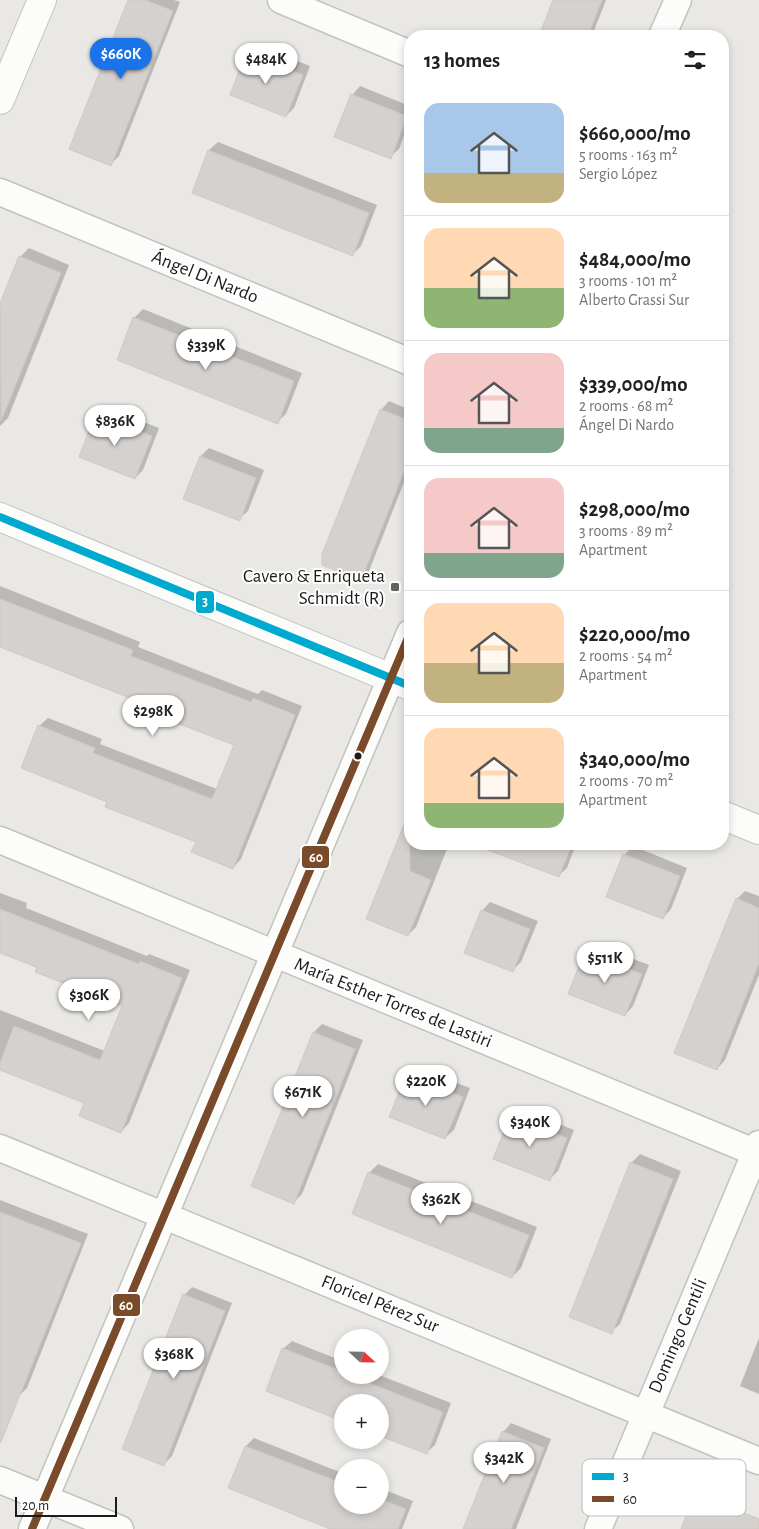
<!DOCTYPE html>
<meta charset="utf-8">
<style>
body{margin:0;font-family:"Alegreya Sans",sans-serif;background:#f6f6f6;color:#202124;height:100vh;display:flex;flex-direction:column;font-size:19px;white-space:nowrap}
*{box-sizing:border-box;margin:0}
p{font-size:16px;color:#757577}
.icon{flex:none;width:28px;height:28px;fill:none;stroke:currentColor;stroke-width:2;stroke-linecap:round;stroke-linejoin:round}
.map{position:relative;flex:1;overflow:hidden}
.details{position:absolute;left:404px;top:30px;width:325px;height:820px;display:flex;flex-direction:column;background:#fff;border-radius:20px;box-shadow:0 2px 8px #0003}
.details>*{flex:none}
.needle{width:32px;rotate:112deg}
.fabs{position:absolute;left:334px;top:1329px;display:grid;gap:10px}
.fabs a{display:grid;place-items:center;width:55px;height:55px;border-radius:50%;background:#fff;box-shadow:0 2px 8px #0003;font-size:25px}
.scale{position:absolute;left:15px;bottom:12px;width:102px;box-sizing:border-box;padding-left:5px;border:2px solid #1b1b1b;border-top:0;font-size:14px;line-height:18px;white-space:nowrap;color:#1b1b1b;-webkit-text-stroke:4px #fff;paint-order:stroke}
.price{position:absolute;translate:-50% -42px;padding:0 11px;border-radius:18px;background:#fff;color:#222;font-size:16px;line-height:32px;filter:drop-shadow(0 1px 2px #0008)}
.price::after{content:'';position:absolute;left:50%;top:30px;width:15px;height:11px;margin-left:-8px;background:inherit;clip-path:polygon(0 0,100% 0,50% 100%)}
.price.on{background:#1a73e8;color:#fff}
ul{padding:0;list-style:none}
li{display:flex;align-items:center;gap:15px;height:125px;padding:0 20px}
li+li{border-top:1px solid #e0e0e0}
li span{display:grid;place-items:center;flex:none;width:140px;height:100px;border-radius:15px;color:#555}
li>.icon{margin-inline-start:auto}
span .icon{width:60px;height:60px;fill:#fffc;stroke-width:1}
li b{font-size:21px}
h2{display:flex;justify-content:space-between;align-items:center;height:60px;padding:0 20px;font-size:21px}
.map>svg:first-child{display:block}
.shadow{fill:#0003}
.building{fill:#d5d1ce;stroke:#cec9c5}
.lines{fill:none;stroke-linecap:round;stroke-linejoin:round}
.minor-casing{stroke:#c2c2c0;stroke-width:29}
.tertiary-casing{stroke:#c2c2c0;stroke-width:30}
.minor{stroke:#fcfcfb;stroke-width:26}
.tertiary{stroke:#fcfcfb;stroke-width:28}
.bus-1-casing{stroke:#fff;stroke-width:11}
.bus-2-casing{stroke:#fff;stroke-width:11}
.bus-1{stroke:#00a9ce;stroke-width:8}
.bus-2{stroke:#7a4b2a;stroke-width:8}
.poi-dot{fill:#636361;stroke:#fff;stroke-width:2}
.bus-dot{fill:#1b1b1b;stroke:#fff;stroke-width:2}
.labels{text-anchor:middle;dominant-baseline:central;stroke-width:4;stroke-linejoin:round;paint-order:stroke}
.street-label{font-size:19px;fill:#1b1b1b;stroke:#fff}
.poi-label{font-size:19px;fill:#1b1b1b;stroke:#fff;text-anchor:end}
.key{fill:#fff;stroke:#bbb;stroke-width:1}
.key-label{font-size:14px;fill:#1b1b1b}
.line-badge{stroke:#fff;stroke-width:2}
.badge-label{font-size:14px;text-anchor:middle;font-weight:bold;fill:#fff}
</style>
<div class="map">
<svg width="759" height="1529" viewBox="0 0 759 1529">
<rect width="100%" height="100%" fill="#eae8e4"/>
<path class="shadow" d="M129 0H174L180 2 119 156 111 164Z
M554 0H606L592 36H540Z
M256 45 310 66 294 108 286 116 247 53Z
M360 86 410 106V120L399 149 390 157 352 95Z
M218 142 377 205 361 246 352 255 193 192 209 150Z
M29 248 69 265 8 418 0 426V308L20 257Z
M143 309 302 373 286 414 277 422 134 318Z
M389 401 410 410V467L369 571 361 579 381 410Z
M105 407 159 428 143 470 135 478 80 456 96 415Z
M209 448 264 470 248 511 239 519 201 456Z
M0 586 140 642 138 647 258 694 262 690 302 706 241 859 233 868 197 841 109 801 39 726 48 718 102 739 100 744 217 789 235 744 147 704 0 646Z
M410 810V844H449L416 927 408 935 367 919Z
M508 844H576L567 868 558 876 504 855Z
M633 846 687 868 671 909 663 918 624 855Z
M745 891 759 896V975L725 1060 717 1069 737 899Z
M0 893 27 903 26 908 147 956 149 954 190 970 129 1123 121 1132 86 1102 0 1069V1010L105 1051 124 1005 0 952Z
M490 902 538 921 521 962 513 970 482 911Z
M595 944 649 965 633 1006 625 1015 586 952Z
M322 1024 363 1040 302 1194 294 1202 253 1186 314 1032Z
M415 1067 470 1088 454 1130 445 1138 407 1075Z
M520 1108 574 1130 558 1171 550 1179 511 1116Z
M640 1154 681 1171 620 1324 611 1332 631 1163Z
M378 1164 537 1227 521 1268 512 1277 369 1173Z
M0 1200 88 1234 27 1388 19 1396 0 1388Z
M192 1287 232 1303 172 1456 163 1465 184 1295Z
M759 1338V1394L740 1386Z
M292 1341 342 1361V1375H379L451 1403 435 1445 426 1453 380 1435V1402H342V1420L267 1390 283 1349Z
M511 1423 551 1439 516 1529H464L503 1432Z
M254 1438 342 1473V1505H380V1488L413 1501 402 1529H335L229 1487 246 1446Z
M705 1486 745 1502 741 1512 759 1519V1529H683L696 1494Z"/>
<path class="building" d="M128 0H146L173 11 111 166 69 149Z
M553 0H602L588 36H539Z
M246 52 303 75 286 117 230 95Z
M351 94 407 116 391 159 334 137Z
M208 150 369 213 353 256 192 193Z
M19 256 61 273 1 421 0 303Z
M133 317 294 381 278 424 117 360Z
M380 409 410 421V456L361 581 322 565V554Z
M95 415 152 436 135 479 79 457Z
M200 456 256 478 240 521 183 499Z
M0 599 133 650 131 656 251 702 253 698 295 715 233 869 191 852 196 842 105 807 107 802 21 768 38 725 95 748 93 753 212 799 234 745 143 710 145 704 0 647Z
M409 812 410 871 431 880 408 936 366 919Z
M477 844H572L559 877 477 846Z
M623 854 680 876 663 919 606 897Z
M736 898 759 908V963L717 1070 674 1053Z
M0 909 139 964 140 961 182 978 121 1133 79 1116 84 1103 0 1070V1063L14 1026 100 1060 122 1006 35 972 37 967 0 953Z
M481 910 530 929 513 972 464 953Z
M585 951 642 974 625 1016 568 994Z
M313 1032 355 1049 294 1204 251 1186Z
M406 1075 463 1097 445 1139 389 1117Z
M510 1116 567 1138 550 1181 493 1159Z
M630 1162 673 1179 612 1334 569 1317Z
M368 1172 529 1235 512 1278 352 1214Z
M0 1212 81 1243 1 1442H0Z
M183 1294 225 1311 164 1466 122 1449Z
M282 1348 339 1370 342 1375H349L443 1412 427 1454 380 1436V1402H342V1421L266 1391Z
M502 1431 544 1448 511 1529H463Z
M245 1446 342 1483V1505H380V1499L406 1509 398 1529H330L228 1488Z
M695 1493 759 1519V1529H681Z"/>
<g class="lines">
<defs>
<path id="minor" d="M281 0 410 54
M662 36 678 0
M0 192 410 362
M0 840 759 1154
M0 1148 759 1461
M0 1480 120 1529
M32 1529 410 633
M598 1529 759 1144"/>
<path id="tertiary" d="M0 100 42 0
M0 517 410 686
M722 815 759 830"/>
</defs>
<use href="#minor" class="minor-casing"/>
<use href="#tertiary" class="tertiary-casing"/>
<use href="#minor" class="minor"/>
<use href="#tertiary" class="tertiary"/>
<defs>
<path id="bus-1" d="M0 517 410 686"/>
<path id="bus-2" d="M32 1529 410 633"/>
</defs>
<use href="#bus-1" class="bus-1-casing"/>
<use href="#bus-2" class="bus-2-casing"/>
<use href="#bus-1" class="bus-1"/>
<use href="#bus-2" class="bus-2"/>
</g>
<rect class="poi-dot" x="390" y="582" width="10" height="10" rx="2.5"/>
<circle class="bus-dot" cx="358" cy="756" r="4.5"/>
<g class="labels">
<g class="street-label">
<text transform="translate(205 277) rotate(22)">Ángel Di Nardo</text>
<text transform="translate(393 1003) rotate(22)">María Esther Torres de Lastiri</text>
<text transform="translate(380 1304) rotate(22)">Floricel Pérez Sur</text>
<text transform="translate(678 1336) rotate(-67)">Domingo Gentili</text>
</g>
<g class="poi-label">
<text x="385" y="576">Cavero &amp; Enriqueta<tspan x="385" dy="22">Schmidt (R)</tspan></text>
</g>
</g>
<rect x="582" y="1459" width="164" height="57" rx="8" class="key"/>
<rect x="592" y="1473" width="22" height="7" fill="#00a9ce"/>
<rect x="592" y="1496" width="22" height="6" fill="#7a4b2a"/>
<g class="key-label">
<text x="623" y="1481">3</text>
<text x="623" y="1504">60</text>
</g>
<g class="line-badge">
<rect x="195" y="590" width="20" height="24" rx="5" fill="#00a9ce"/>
<rect x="301" y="845" width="29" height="24" rx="5" fill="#7a4b2a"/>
<rect x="112" y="1293" width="29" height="24" rx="5" fill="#7a4b2a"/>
</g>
<g class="badge-label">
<text x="205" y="606">3</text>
<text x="316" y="862">60</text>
<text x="126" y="1310">60</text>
</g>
</svg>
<div class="fabs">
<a><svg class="needle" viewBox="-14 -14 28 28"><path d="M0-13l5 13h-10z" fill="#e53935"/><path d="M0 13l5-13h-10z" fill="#757577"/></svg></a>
<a>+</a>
<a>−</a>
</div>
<div class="scale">20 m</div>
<b class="price on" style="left:121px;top:80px">$660K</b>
<b class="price" style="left:266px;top:85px">$484K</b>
<b class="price" style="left:206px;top:371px">$339K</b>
<b class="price" style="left:115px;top:447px">$836K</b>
<b class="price" style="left:153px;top:737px">$298K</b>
<b class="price" style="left:605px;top:984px">$511K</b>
<b class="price" style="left:89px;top:1021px">$306K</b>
<b class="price" style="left:426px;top:1107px">$220K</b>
<b class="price" style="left:303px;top:1118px">$671K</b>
<b class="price" style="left:530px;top:1148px">$340K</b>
<b class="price" style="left:441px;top:1225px">$362K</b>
<b class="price" style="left:174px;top:1380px">$368K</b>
<b class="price" style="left:504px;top:1484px">$342K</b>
<section class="details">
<h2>13 homes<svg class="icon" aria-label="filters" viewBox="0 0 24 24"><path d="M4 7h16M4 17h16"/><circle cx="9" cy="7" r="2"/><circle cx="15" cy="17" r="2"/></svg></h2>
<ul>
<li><span style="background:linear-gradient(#a9c7e8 70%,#c2b280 0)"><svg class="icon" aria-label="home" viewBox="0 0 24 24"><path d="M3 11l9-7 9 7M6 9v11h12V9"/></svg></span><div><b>$660,000/mo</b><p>5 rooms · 163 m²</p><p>Sergio López</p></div></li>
<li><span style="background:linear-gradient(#ffd9b3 60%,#8fb573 0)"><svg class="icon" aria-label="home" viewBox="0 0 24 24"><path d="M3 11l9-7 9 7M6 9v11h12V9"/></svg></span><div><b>$484,000/mo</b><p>3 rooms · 101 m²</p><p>Alberto Grassi Sur</p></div></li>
<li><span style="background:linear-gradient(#f6c9c9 75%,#7fa58c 0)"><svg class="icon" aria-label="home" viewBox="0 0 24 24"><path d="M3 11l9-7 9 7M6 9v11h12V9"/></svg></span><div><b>$339,000/mo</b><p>2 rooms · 68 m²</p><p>Ángel Di Nardo</p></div></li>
<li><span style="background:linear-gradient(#f6c9c9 75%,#7fa58c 0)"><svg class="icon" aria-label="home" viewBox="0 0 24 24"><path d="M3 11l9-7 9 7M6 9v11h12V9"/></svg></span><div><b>$298,000/mo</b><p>3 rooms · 89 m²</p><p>Apartment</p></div></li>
<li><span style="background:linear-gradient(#ffd9b3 60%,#c2b280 0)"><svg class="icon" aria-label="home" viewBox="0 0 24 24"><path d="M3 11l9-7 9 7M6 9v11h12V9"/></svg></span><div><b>$220,000/mo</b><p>2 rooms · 54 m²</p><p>Apartment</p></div></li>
<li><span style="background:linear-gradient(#ffd9b3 75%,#8fb573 0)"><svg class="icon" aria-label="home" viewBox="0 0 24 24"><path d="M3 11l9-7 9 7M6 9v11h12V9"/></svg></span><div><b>$340,000/mo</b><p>2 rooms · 70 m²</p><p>Apartment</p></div></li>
</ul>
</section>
</div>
